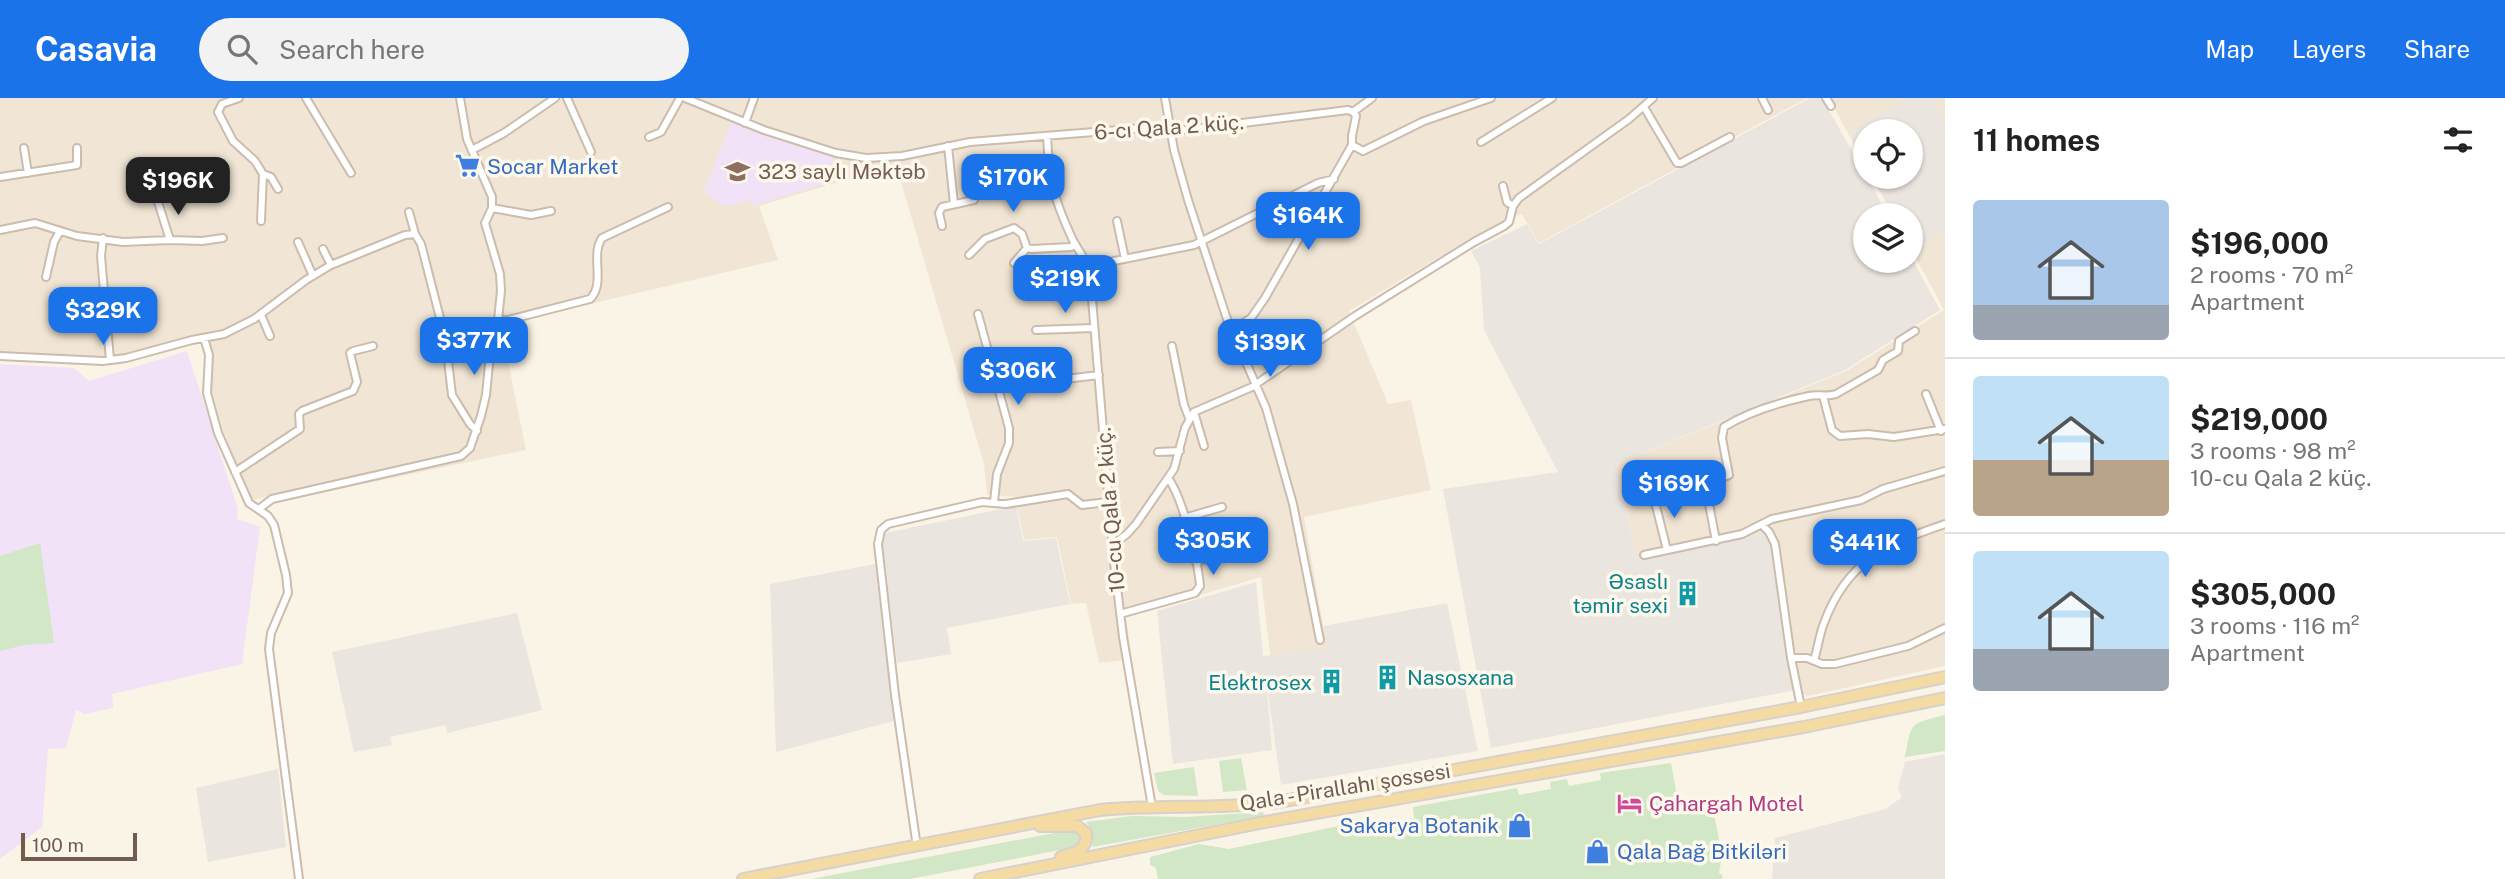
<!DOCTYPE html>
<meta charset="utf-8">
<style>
body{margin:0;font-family:"Public Sans",sans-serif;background:#f2f2f2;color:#222;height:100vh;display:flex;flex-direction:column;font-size:26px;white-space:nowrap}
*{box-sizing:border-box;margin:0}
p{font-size:23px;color:#767676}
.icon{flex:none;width:38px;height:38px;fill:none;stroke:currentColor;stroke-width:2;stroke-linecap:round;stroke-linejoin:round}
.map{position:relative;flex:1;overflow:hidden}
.details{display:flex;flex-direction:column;background:#fff;width:560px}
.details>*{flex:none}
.buttons{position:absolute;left:1853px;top:21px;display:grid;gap:14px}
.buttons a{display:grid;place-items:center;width:70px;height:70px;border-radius:50%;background:#fff;box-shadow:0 2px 5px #0004;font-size:35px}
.scale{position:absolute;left:21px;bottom:18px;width:116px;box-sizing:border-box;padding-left:7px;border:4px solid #715c4d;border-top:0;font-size:19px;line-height:24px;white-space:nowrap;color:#715c4d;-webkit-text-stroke:5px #fdf8ec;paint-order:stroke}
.price{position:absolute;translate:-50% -60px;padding:0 16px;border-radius:14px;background:#1a73e8;color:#fff;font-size:23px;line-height:46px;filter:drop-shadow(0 2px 4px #0008)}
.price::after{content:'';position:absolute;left:50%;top:42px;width:21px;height:16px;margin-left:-10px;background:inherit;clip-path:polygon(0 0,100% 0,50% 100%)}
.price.selected{background:#222;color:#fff}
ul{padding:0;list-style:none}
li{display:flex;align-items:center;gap:21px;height:175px;padding:0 28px}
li+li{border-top:2px solid #e0e0e0}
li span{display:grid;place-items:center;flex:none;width:196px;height:140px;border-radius:7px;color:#555}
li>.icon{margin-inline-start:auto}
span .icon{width:84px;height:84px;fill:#fffc;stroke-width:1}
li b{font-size:30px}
h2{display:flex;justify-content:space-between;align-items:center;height:84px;padding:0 28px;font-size:30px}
header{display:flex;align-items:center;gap:42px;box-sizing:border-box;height:98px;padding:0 35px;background:#1a73e8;color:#fff}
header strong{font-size:33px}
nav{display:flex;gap:38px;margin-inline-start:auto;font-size:24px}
.search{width:490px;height:63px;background:#f2f2f2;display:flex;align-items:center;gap:18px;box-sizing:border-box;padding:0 24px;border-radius:38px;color:#767676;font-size:26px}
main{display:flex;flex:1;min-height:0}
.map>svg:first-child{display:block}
.residential{fill:#f1e6d5}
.industrial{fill:#ebe5df}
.education{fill:#f1e2f7}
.green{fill:#d1e7c5}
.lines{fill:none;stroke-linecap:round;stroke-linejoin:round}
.minor-casing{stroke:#cbbcad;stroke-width:10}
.primary-casing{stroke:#d7d1cd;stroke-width:14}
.minor{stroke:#fff;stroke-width:6}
.primary{stroke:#f3dba3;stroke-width:10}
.labels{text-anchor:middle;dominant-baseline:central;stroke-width:7;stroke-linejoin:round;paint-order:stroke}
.street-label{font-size:21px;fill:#715c4d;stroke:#fdf8ec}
.shop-label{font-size:21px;fill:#366cbe;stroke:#fdf8ec;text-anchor:start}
.education-label{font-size:21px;fill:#785e54;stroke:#fdf8ec;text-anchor:start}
.culture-label{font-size:21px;fill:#0d838f;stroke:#fdf8ec;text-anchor:end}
.hotel-label{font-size:21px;fill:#b23c85;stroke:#fdf8ec;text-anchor:start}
</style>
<header>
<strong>Casavia</strong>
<div class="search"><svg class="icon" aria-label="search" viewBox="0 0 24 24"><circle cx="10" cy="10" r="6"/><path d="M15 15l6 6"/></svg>Search here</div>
<nav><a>Map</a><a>Layers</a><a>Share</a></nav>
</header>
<main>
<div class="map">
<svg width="1945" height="781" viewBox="0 0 1945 781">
<rect width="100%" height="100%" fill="#faf4e6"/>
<path class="residential" d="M0 0H1807L1539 145 1522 116 1505 122 1468 142 1349 213 1388 306 1411 302 1431 392 1304 419 1327 550 1271 565 1261 479 1126 519 1132 561 1099 565 1086 505 1071 506 1057 439 1024 442 1015 399 987 397 984 366 896 67 759 108 778 162 518 223 520 233 503 239 526 352 273 405 271 398 253 402 236 366 217 317 212 297 209 248 198 238 121 260 102 262 0 257Z
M1829 0H1945V568L1808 598 1791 593 1770 476 1636 462 1616 366 1846 273 1944 212 1911 151V117H1893L1872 79H1911V33H1866L1865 67Z"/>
<path class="industrial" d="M1810 0H1822L1888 117H1866V163H1911V159L1940 212 1845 272 1616 366 1636 462 1764 435 1769 442 1791 593 1491 650 1443 391 1558 374 1484 232 1480 170 1471 153 1527 126 1539 146Z
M1908 0H1931L1945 25V131L1913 151 1911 147V117H1895L1873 79H1911V33H1866L1865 65 1849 35Z
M1016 408 1023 443 1056 440 1070 506 947 530 951 556 897 565 882 440 885 435Z
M875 466 894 623 776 654 770 486Z
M1256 484 1263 558 1327 550 1323 528 1447 505 1478 653 1281 687 1266 581 1272 652 1173 666 1157 513Z
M517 515 542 612 447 635 446 627 390 639 392 647 354 654 332 554Z
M1945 656V781H1772L1775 740 1886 711 1902 699 1898 690 1905 664Z
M278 671 286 749 208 764 196 690Z"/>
<path class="education" d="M731 25 834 60 830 84 752 108 750 102 724 109 704 93Z
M187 253 238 411 237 421 260 429 242 566 112 596 113 610 85 616 76 612 66 650 48 651 42 729 0 761V266L74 270 89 283Z"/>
<path class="green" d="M40 445 54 545 24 547 0 553V458Z
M1945 617V653L1905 659C1912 624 1909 626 1945 617Z
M1241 660 1247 692 1223 694 1219 663Z
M1671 665 1678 704 1711 699 1722 758 1719 775 1723 778 1721 781H1158L1156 770 1150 767V759L1199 746 1229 751 1339 728 1352 731 1414 720 1413 709 1517 690 1519 697 1551 691 1550 684 1567 681 1569 688 1601 682 1600 675Z
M1194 669 1198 698 1164 697 1158 693 1154 675Z
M1263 714 1264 718 1092 749 1093 735 1086 724 1132 718 1185 719Z
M1070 732 1079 735 1081 741 1077 748 1071 750 910 781H811Z"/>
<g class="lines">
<defs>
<path id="minor" d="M239 0 222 6 218 14 233 43 255 63 263 76 261 123
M306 0 351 75
M567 0 591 54
M685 0 764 32 836 55 866 60 902 58 970 44 1156 29 1186 32 1348 12 1353 14 1356 18 1352 38V47L1363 53 1424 23 1491 0
M1165 0 1174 52 1188 102 1227 221 1266 310 1293 406 1320 542
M1762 0 1768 12
M1826 0 1831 8
M1644 9 1677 65H1681L1730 39
M1353 14 1372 0
M745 25 754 0
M1047 38C1049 80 1053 99 1071 138 1077 152 1087 161 1090 177L1114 464 1123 539 1152 709
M649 39 661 34 680 0
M1481 44 1552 0
M948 48 954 106
M24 50 28 75
M472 52 504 35 555 0
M263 76 271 79 278 91
M0 79 77 67V50
M1503 88 1507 104 1513 108
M158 104 170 142
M492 110 531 117 551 113
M409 114 415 136
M1117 123 1125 161
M942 128 939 115 942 109 974 102
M0 132 35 125 77 138 123 144 170 142 202 143 223 140
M103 140 101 158 110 262
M298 144 313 178
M323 151 331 167
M969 157 985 141 1014 130 1022 136 1027 150 1031 151 1071 149 1075 146
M1014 165 1027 150
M1089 168 1194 147 1318 85 1334 81
M46 179 54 144 60 133
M978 216 1009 330V345L997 376 994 404
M261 217 270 238
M498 222H508L590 201C606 186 590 157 602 140L668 109
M1036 232 1094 230
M1232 233 1251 220 1265 200 1352 47
M204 240 209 257 207 295 218 335 249 405 268 418 274 427 286 477 288 495 271 535 269 551 299 781
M1172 248 1184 307 1189 320
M0 258 103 263 126 260 192 242 224 236 254 221 306 182 331 167 405 137 415 136 421 146 439 216 447 254 452 297 470 326 477 333
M1065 281 1099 277
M1926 296 1941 333
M1823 298 1832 332 1840 338 1868 336 1894 339 1945 331
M1194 314 1204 348
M1158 354 1180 353
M235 374 300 331 299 316 302 313 353 293 357 284 350 255 353 253 373 248
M1654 400 1667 452
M259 411 272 401 461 358 470 350 481 318 486 297 492 235 498 222 501 193 500 176 485 125 492 110V99L467 41 460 0
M1184 420 1222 409
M1762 427 1769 434 1775 446 1791 560 1801 609
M1716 443 1706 390 1711 384 1729 377 1722 340 1724 329C1748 314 1781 304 1809 298 1818 296 1827 299 1836 296L1878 272 1883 262 1898 253 1899 243 1915 233
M1112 447 1127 436 1136 426 1174 371 1185 330 1194 314 1252 289 1355 218 1474 144 1504 128 1509 124 1513 108 1519 100 1629 21 1653 0
M1644 457 1742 436 1772 421 1861 402 1883 391 1945 373
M1196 464 1252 447
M1120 516 1195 495 1200 488C1198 463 1183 400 1168 380
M1791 560H1807L1822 566H1835L1908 548 1945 530
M1814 562C1818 550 1819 538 1824 525 1847 463 1886 446 1945 426
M917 749 895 597 878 446 881 432 888 426 982 404 1006 406 1068 396 1082 407 1108 404"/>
<path id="primary" d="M1040 728H1077L1086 735C1088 752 1075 755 1061 759
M743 781 1100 712C1159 706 1219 712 1278 704L1801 609 1945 579
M980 781 1265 724 1804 629 1945 600"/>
</defs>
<use href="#minor" class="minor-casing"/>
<use href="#primary" class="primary-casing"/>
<use href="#minor" class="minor"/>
<use href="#primary" class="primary"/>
</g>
<defs>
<symbol id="supermarket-bare" viewBox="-9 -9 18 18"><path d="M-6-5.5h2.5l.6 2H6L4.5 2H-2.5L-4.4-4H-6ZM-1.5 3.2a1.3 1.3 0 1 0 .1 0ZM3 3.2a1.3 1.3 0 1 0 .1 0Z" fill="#3f7fe0" stroke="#fdf8ec" stroke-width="2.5" paint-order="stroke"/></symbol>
<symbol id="school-bare" viewBox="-9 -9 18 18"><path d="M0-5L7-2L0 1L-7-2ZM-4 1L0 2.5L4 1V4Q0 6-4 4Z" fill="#8d6e63" stroke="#fdf8ec" stroke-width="2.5" paint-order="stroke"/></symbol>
<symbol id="building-bare" viewBox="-9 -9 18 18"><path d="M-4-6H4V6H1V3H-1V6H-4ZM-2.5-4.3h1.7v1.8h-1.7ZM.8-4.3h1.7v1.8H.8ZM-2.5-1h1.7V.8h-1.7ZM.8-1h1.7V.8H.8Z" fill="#0f9aa8" stroke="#fdf8ec" stroke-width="2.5" paint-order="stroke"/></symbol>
<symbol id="hotel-bare" viewBox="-9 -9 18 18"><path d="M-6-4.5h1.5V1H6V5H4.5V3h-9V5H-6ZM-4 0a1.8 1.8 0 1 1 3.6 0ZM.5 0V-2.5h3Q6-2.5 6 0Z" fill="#d1479c" stroke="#fdf8ec" stroke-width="2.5" paint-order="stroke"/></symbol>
<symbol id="shop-bare" viewBox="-9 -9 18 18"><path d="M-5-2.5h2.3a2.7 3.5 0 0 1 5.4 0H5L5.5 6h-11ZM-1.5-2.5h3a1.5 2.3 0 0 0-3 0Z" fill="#3f7fe0" stroke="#fdf8ec" stroke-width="2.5" paint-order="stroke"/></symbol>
</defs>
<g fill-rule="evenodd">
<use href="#supermarket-bare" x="450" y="50" width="35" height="35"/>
<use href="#school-bare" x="720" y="56" width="35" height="35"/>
<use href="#building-bare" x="1670" y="478" width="35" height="35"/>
<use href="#building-bare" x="1370" y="562" width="35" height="35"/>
<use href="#building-bare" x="1314" y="566" width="35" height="35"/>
<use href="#hotel-bare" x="1612" y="688" width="35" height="35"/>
<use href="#shop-bare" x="1502" y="710" width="35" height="35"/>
<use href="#shop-bare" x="1580" y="736" width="35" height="35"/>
</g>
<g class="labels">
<g class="street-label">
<text transform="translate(1169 29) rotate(-4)">6-cı Qala 2 küç.</text>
<text transform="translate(1110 412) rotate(-95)">10-cu Qala 2 küç.</text>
<text transform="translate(1345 689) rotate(-9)">Qala - Pirallahı şossesi</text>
</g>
<g class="shop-label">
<text x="487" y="68">Socar Market</text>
<text x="1499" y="727" text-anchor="end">Sakarya Botanik</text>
<text x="1617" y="753">Qala Bağ Bitkiləri</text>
</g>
<g class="education-label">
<text x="758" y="73">323 saylı Məktəb</text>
</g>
<g class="culture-label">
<text x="1668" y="483">Əsaslı<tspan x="1668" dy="24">təmir sexi</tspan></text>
<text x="1407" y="579" text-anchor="start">Nasosxana</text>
<text x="1312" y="584">Elektrosex</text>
</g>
<g class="hotel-label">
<text x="1649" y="705">Çahargah Motel</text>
</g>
</g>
</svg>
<div class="buttons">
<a><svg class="icon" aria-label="locate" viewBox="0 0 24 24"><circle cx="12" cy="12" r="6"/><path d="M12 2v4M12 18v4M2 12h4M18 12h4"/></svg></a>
<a><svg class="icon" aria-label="layers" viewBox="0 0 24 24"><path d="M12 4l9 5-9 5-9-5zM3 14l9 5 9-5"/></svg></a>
</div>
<div class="scale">100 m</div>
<b class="price" style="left:1013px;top:116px">$170K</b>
<b class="price selected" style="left:178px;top:119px">$196K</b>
<b class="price" style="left:1308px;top:154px">$164K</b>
<b class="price" style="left:1065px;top:217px">$219K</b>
<b class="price" style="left:103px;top:249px">$329K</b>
<b class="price" style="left:474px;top:279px">$377K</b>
<b class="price" style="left:1270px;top:281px">$139K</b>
<b class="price" style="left:1018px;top:309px">$306K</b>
<b class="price" style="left:1674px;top:422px">$169K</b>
<b class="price" style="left:1213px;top:479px">$305K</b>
<b class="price" style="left:1865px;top:481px">$441K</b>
</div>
<section class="details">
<h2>11 homes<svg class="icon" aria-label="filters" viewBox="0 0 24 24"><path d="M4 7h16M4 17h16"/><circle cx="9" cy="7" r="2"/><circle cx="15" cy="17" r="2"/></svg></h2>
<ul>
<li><span style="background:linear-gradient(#a9c7e8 75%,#9aa5b1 0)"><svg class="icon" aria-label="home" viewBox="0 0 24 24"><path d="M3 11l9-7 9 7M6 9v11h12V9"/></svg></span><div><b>$196,000</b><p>2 rooms · 70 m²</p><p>Apartment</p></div></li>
<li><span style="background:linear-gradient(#bfe0f5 60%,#b9a48a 0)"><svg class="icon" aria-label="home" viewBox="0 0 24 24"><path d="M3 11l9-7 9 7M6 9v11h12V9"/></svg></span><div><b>$219,000</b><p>3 rooms · 98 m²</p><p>10-cu Qala 2 küç.</p></div></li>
<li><span style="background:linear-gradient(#bfe0f5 70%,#9aa5b1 0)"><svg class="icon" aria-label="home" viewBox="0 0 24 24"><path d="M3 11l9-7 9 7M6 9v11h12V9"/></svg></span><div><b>$305,000</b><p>3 rooms · 116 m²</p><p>Apartment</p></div></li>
</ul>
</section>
</main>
